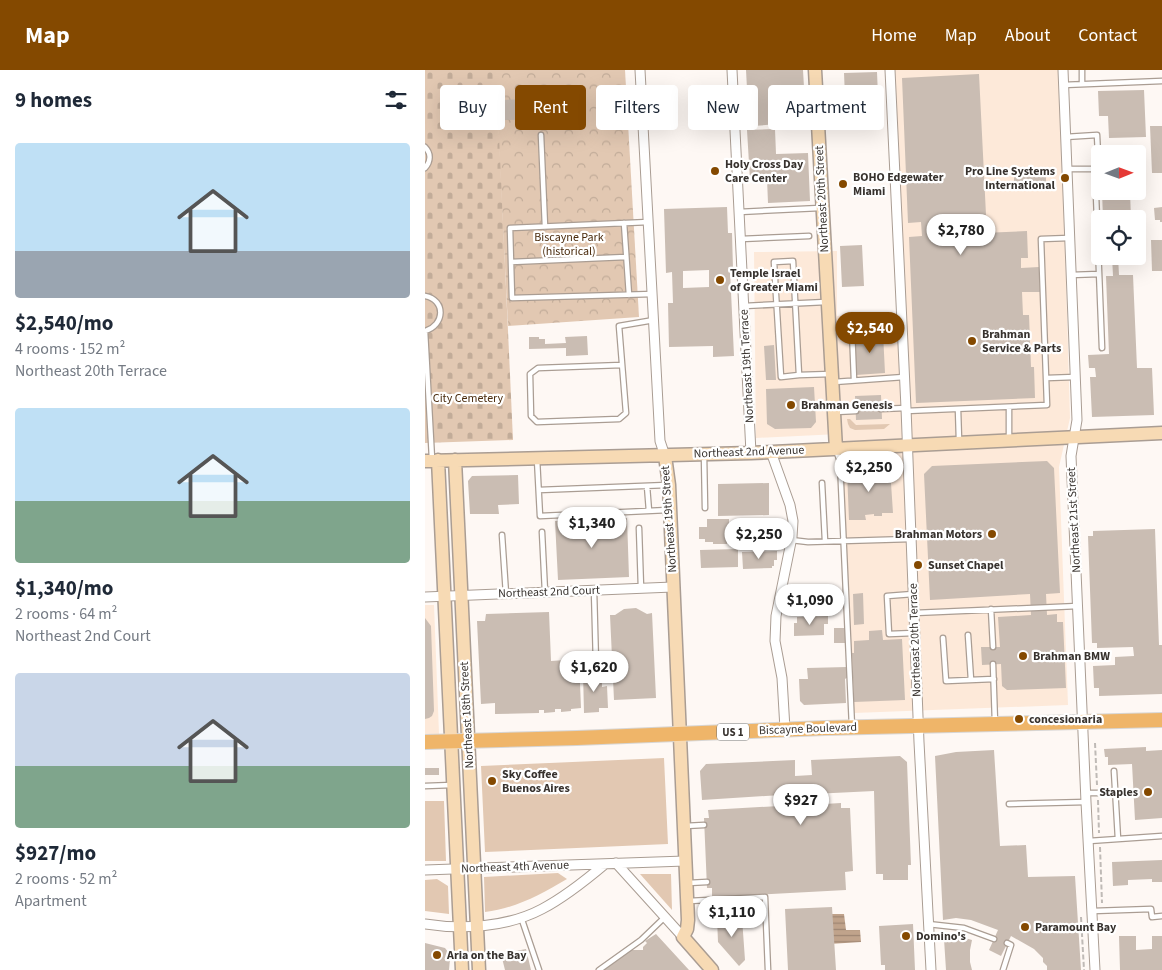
<!DOCTYPE html>
<meta charset="utf-8">
<style>
body{margin:0;font-family:"Source Sans 3",sans-serif;background:#f6f6f7;color:#1f2937;height:100vh;display:flex;flex-direction:column;font-size:19px;white-space:nowrap}
*{box-sizing:border-box;margin:0}
p{font-size:16px;color:#747a83}
.icon{flex:none;width:28px;height:28px;fill:none;stroke:currentColor;stroke-width:2;stroke-linecap:round;stroke-linejoin:round}
.map{position:relative;flex:1;overflow:hidden}
.panel{display:flex;flex-direction:column;background:#fff;width:425px}
.panel>*{flex:none}
.top-card{position:absolute;left:15px;top:15px;width:475px;height:45px;display:flex;gap:10px}
.needle{width:32px;rotate:89deg}
.tools{position:absolute;left:666px;top:75px;display:grid;gap:10px}
.tools a{display:grid;place-items:center;width:55px;height:55px;border-radius:5px;background:#fff;box-shadow:0 5px 20px #0002;font-size:25px}
.price{position:absolute;translate:-50% -42px;padding:0 11px;border-radius:18px;background:#fff;color:#222;font-size:16px;line-height:32px;filter:drop-shadow(0 1px 2px #0008)}
.price::after{content:'';position:absolute;left:50%;top:30px;width:15px;height:11px;margin-left:-8px;background:inherit;clip-path:polygon(0 0,100% 0,50% 100%)}
.price.on{background:#844900;color:#fff}
ul{padding:0;list-style:none}
li{display:grid;align-content:center;gap:10px;height:265px;padding:0 15px}
li span{display:grid;place-items:center;height:155px;border-radius:5px;color:#555}
li>.icon{margin-inline-start:auto}
span .icon{width:90px;height:90px;fill:#fffc;stroke-width:1}
li b{font-size:21px}
h2{display:flex;justify-content:space-between;align-items:center;height:60px;padding:0 15px;font-size:21px}
.pill{padding:0 18px;border-radius:5px;background:#fff;box-shadow:0 5px 20px #0002;font-size:18px;line-height:45px}
.pill.on{background:#844900;color:#fff}
header{display:flex;align-items:center;gap:30px;box-sizing:border-box;height:70px;padding:0 25px;background:#844900;color:#fff}
header strong{font-size:24px}
nav{display:flex;gap:28px;margin-inline-start:auto;font-size:18px}
main{display:flex;flex:1;min-height:0}
.map>svg:first-child{display:block}
.built{fill:#fde9d9}
.grass{fill:#e2c8b2}
.forest{fill:url(#forest-crowns)}
.cemetery{fill:url(#cemetery-stones)}
.water{fill:url(#water-rules)}
.building{fill:#cabdb3;fill-rule:evenodd}
.lines{fill:none;stroke-linecap:round;stroke-linejoin:round}
.lane-casing{stroke:#aa9d93;stroke-width:7}
.street-casing{stroke:#aa9d93;stroke-width:11}
.secondary-casing{stroke:#aa9d93;stroke-width:15}
.primary-casing{stroke:#d7d6d5;stroke-width:16}
.path{stroke:#bfbab6;stroke-width:2;stroke-dasharray:5 2.5;stroke-linecap:butt}
.lane{stroke:#fff;stroke-width:4.5}
.street{stroke:#fff;stroke-width:9}
.secondary{stroke:#f7dab4;stroke-width:12}
.primary{stroke:#efb569;stroke-width:14}
.poi-dot{fill:#844900;stroke:#fff;stroke-width:2}
.labels{text-anchor:middle;dominant-baseline:central;stroke-width:4.5;stroke-linejoin:round;paint-order:stroke}
.shield{fill:#fff;stroke:#73706d;stroke-width:1}
.shield-label{font-size:11px;font-weight:bold;fill:#37322e}
.poi-label{font-size:12px;font-weight:bold;fill:#37322e;stroke:#fff;text-anchor:start}
.street-label{font-size:12px;fill:#37322e;stroke:#fff}
.park-label{font-size:12px;fill:#4a2b0d;stroke:#fff}
</style>
<header>
<strong>Map</strong>
<nav><a>Home</a><a>Map</a><a>About</a><a>Contact</a></nav>
</header>
<main>
<section class="panel">
<h2>9 homes<svg class="icon" aria-label="filters" viewBox="0 0 24 24"><path d="M4 7h16M4 17h16"/><circle cx="9" cy="7" r="2"/><circle cx="15" cy="17" r="2"/></svg></h2>
<ul>
<li><span style="background:linear-gradient(#bfe0f5 70%,#9aa5b1 0)"><svg class="icon" aria-label="home" viewBox="0 0 24 24"><path d="M3 11l9-7 9 7M6 9v11h12V9"/></svg></span><div><b>$2,540/mo</b><p>4 rooms · 152 m²</p><p>Northeast 20th Terrace</p></div></li>
<li><span style="background:linear-gradient(#bfe0f5 60%,#7fa58c 0)"><svg class="icon" aria-label="home" viewBox="0 0 24 24"><path d="M3 11l9-7 9 7M6 9v11h12V9"/></svg></span><div><b>$1,340/mo</b><p>2 rooms · 64 m²</p><p>Northeast 2nd Court</p></div></li>
<li><span style="background:linear-gradient(#c9d6e8 60%,#7fa58c 0)"><svg class="icon" aria-label="home" viewBox="0 0 24 24"><path d="M3 11l9-7 9 7M6 9v11h12V9"/></svg></span><div><b>$927/mo</b><p>2 rooms · 52 m²</p><p>Apartment</p></div></li>
</ul>
</section>
<div class="map">
<svg width="737" height="900" viewBox="0 0 737 900">
<defs>
<pattern id="forest-crowns" width="20" height="18" patternUnits="userSpaceOnUse" patternTransform="scale(1.25)"><rect width="20" height="18" fill="#e2c8b2"/><path d="M2 6a3 3 0 1 1 6 0M12 15a3 3 0 1 1 6 0" fill="none" stroke="#c2ac99"/></pattern>
<pattern id="cemetery-stones" width="16" height="16" patternUnits="userSpaceOnUse" patternTransform="scale(1.25)"><rect width="16" height="16" fill="#e2c8b2"/><path d="M2 7V4a2 2 0 0 1 4 0v3zM10 15v-3a2 2 0 0 1 4 0v3z" fill="#c2ac99"/></pattern>
<pattern id="water-rules" width="6" height="5" patternUnits="userSpaceOnUse" patternTransform="scale(1.25)"><rect width="6" height="5" fill="#c0a38b"/><path d="M0 2.5h6" fill="none" stroke="#9d8572"/></pattern>
</defs>
<rect width="100%" height="100%" fill="#fef8f4"/>
<path class="built" d="M470 0H635L645 348 634 397 643 635 429 643 414 364 331 368 329 182 412 181V246L481 243Z
M0 535H9L14 664H0Z"/>
<path class="grass" d="M422 349H425L431 355 465 354 459 359 430 360 425 358 423 354Z
M239 688 243 774 60 782 56 696Z
M0 731H19L21 791H0Z
M133 803 142 809C115 825 91 838 60 842L59 807Z
M215 804H246L247 840Z
M12 809 23 816 24 844 0 841V810Z"/>
<path class="forest" d="M70 0H200L214 247 83 256Z"/>
<path class="cemetery" d="M0 0H71L88 370 0 373Z"/>
<path class="water" d="M402 844H419L421 860H435L436 872 404 874Z"/>
<path class="building" d="M321 0H378L381 52 328 56 327 57 323 55V51L327 46V40L323 37Z
M452 2 453 26 420 27 419 3Z
M554 4 561 145 508 147 509 165 602 161 603 188H596V198L614 197 615 222H597L598 245H604L606 297H609L610 328 491 333 484 167 497 166 496 152 483 153 477 8Z
M719 20 721 67 684 68 683 46H674L673 21Z
M126 28 127 49 78 50 77 30Z
M725 56H737V103H727Z
M350 59 351 84 383 83 385 131 343 133 342 109 325 110 322 60Z
M621 100V113L589 114V101Z
M677 121H705L706 149H678Z
M302 137 303 163H307L308 199 305 200 309 286 288 287V276L244 277 243 233H248L247 202 241 203 239 139ZM284 200V217L258 218V201Z
M737 137V152H735V150H730L729 138Z
M726 170H737V201H727Z
M437 175 439 216 417 217 415 176Z
M687 186H693L694 205H708L712 298H727L729 345 667 347 665 307H671L670 298H664L663 285 684 284 681 206H688Z
M458 263 460 303 431 305 430 264Z
M162 266 163 285 141 286V278L104 279V267H114V269H120V274L141 273 140 267Z
M349 275 351 310H341L339 276Z
M389 317 391 352 386 358 350 359 342 354 341 319Z
M456 325 457 349 431 350 430 326Z
M622 391 629 398 635 523 621 524 622 545 632 544V552H638L641 618 582 620 577 616 576 594 557 595 556 577H575L573 547 606 545 605 524 505 530 499 404 507 396Z
M465 398 468 443H457V446H449V444L440 445 441 450H424L422 401Z
M93 405 94 434 73 435 74 444H45L43 411 47 406Z
M344 413V445L293 446V414Z
M202 448 204 507 133 510 130 451Z
M282 449H304V459H308V465L304 464V467H302V474H288V472H280V469H274V457H282Z
M357 451 358 468 333 469V476H330V479H322V476H316L315 466 331 465V461H323V453Z
M730 459 734 575H737V624L674 626V618H669L668 596 690 595V587L709 586 708 577 672 578V573H667L663 466H668V461Z
M305 467H314V476H306Z
M313 479V497L276 498 275 480Z
M352 481V490H349V496H347V498L318 499 317 482Z
M438 523 439 554 429 555 428 524Z
M211 538 222 544 227 543 231 628 189 630 185 545H190L199 539Z
M124 542 126 591 154 589 156 638 146 639V641L136 642V639H130V642L119 643V640H114V643L70 644V633L56 634 52 551H60L61 544Z
M403 546V554H399V565L369 566V553H372V547Z
M0 548 6 556 9 641 7 646 4 648 0 649Z
M409 558H421V573H409Z
M457 560 458 570 477 569 480 630 429 632 427 583H429V571L444 570V561Z
M422 597 423 607 420 609 421 633 379 635 375 631 374 609H383L382 598Z
M158 602H177V617L182 616 183 638H174V642L159 643Z
M721 677V681L737 680V748L710 750 707 694 683 695V687H680L679 679Z
M569 680 575 776 601 775 603 807 650 806 656 900H622V896L618 892V888L609 879 586 866 576 886 564 880 573 860 546 850 531 848 518 850 510 686 531 682Z
M475 686 482 692 486 795H483V810H458V804H451L449 721 388 724V717L381 718 382 735 416 733V738H425L428 801 420 802 421 820 287 827V818H282L279 748H284L283 740 371 735V724L277 730 275 701 281 694 370 690V706L387 705 386 690Z
M0 698H14V705H0Z
M737 790V812H727V809L703 810V815L688 816 687 792Z
M407 837 411 900H363L360 839Z
M292 848H317L320 890 314 896 293 872Z
M488 854 490 900H460V895H456L454 856Z
M231 864 264 900H175L205 880H218V877L222 873 220 871Z
M529 865 547 870 545 880V892L547 900H521L519 869H528Z
M694 866H711V880L727 879V866H737V900H695Z
M0 873 20 878 23 882 25 889 24 900H0Z
M101 879 106 900H80L76 884Z"/>
<g class="lines">
<defs>
<path id="lane" d="M657 0V13
M638 15 737 11
M116 65 120 157
M640 67 672 65 673 85H675
M0 77C6 83 6 91 0 98
M694 84 713 83
M642 99H670L677 278
M314 142 395 138
M224 152 85 158 87 228 228 224
M199 153 204 225
M316 169 384 166
M86 192 201 187
M646 205 674 204
M0 226C21 230 20 255 0 261
M319 236 401 232
M0 261 7 389
M197 295 113 298 105 304 106 346 112 352 194 349 201 343 194 256 229 250
M374 305 356 307 349 192 368 191 374 305 406 304
M622 308 650 307
M429 310 427 260 432 252 444 250 448 253V263
M409 312 479 307
M456 339 481 338
M533 339 534 370
M481 341 622 335 616 169 644 168
M410 342 431 341
M584 368V337
M411 380 415 392 427 657
M279 385 280 438
M112 389 115 446 243 440
M397 413 400 471
M222 416 224 441
M114 420 242 415
M214 458 216 518
M117 462 120 522
M77 465 81 524
M366 470 383 472 486 469
M169 520 171 594
M488 524 462 526 464 564 489 563
M566 539 568 577
M489 543 653 536
M543 565 546 610
M518 568 521 611 569 609
M568 594 570 653
M689 701 693 769
M0 716 27 715
M661 723H690
M584 734 661 732
M260 756 279 755
M664 771 737 766
M263 813 282 812
M264 831 340 827 343 900
M668 841 726 839 727 847 737 846
M96 847 114 900
M503 854 539 858 569 869
M174 900 216 870 240 847
M578 900 586 875 582 873"/>
<path id="street" d="M215 0 235 371 240 386
M307 0 326 383
M465 0 481 338 494 672 506 900
M638 0 652 350 646 386 661 732 670 900
M346 382 365 435 368 451 367 467 351 546 350 571 357 608 360 659
M0 527 248 517
M191 793 258 867
M0 800 260 791
M0 854C37 860 83 857 117 839 140 827 161 810 180 794"/>
<path id="secondary" d="M390 0 411 379
M240 386 244 415 263 850 262 859 258 867 287 900
M13 390 37 900
M30 390 54 900
M0 391 326 383 737 363"/>
<path id="primary" d="M0 672 152 668 400 658 737 650"/>
</defs>
<use href="#lane" class="lane-casing"/>
<use href="#street" class="street-casing"/>
<use href="#secondary" class="secondary-casing"/>
<use href="#primary" class="primary-casing"/>
<path class="path" d="M670 673 672 715
M673 730 674 763
M675 777 677 833
M656 847 659 900"/>
<use href="#lane" class="lane"/>
<use href="#street" class="street"/>
<use href="#secondary" class="secondary"/>
<use href="#primary" class="primary"/>
</g>
<g class="poi-dot">
<circle cx="290" cy="101" r="5"/>
<circle cx="640" cy="108" r="5"/>
<circle cx="418" cy="114" r="5"/>
<circle cx="295" cy="210" r="5"/>
<circle cx="547" cy="271" r="5"/>
<circle cx="366" cy="335" r="5"/>
<circle cx="567" cy="464" r="5"/>
<circle cx="493" cy="495" r="5"/>
<circle cx="598" cy="586" r="5"/>
<circle cx="594" cy="649" r="5"/>
<circle cx="67" cy="711" r="5"/>
<circle cx="723" cy="722" r="5"/>
<circle cx="600" cy="857" r="5"/>
<circle cx="481" cy="866" r="5"/>
<circle cx="12" cy="885" r="5"/>
</g>
<g class="labels">
<rect class="shield" x="292" y="653.5" width="32" height="17" rx="4"/>
<g class="shield-label">
<text x="308" y="662">US 1</text>
</g>
<g class="poi-label">
<text x="300" y="94">Holy Cross Day<tspan x="300" dy="14">Care Center</tspan></text>
<text x="630" y="101" text-anchor="end">Pro Line Systems<tspan x="630" dy="14">International</tspan></text>
<text x="428" y="107">BOHO Edgewater<tspan x="428" dy="14">Miami</tspan></text>
<text x="305" y="203">Temple Israel<tspan x="305" dy="14">of Greater Miami</tspan></text>
<text x="557" y="264">Brahman<tspan x="557" dy="14">Service &amp; Parts</tspan></text>
<text x="376" y="335">Brahman Genesis</text>
<text x="557" y="464" text-anchor="end">Brahman Motors</text>
<text x="503" y="495">Sunset Chapel</text>
<text x="608" y="586">Brahman BMW</text>
<text x="604" y="649">concesionaria</text>
<text x="77" y="704">Sky Coffee<tspan x="77" dy="14">Buenos Aires</tspan></text>
<text x="713" y="722" text-anchor="end">Staples</text>
<text x="610" y="857">Paramount Bay</text>
<text x="491" y="866">Domino's</text>
<text x="22" y="885">Aria on the Bay</text>
</g>
<g class="street-label">
<text transform="translate(397 129) rotate(-93)">Northeast 20th Street</text>
<text transform="translate(322 296) rotate(-93)">Northeast 19th Terrace</text>
<text transform="translate(324 382) rotate(-2)">Northeast 2nd Avenue</text>
<text transform="translate(244 449) rotate(-94)">Northeast 19th Street</text>
<text transform="translate(649 450) rotate(-93)">Northeast 21st Street</text>
<text transform="translate(124 522) rotate(-2)">Northeast 2nd Court</text>
<text transform="translate(490 570) rotate(-92)">Northeast 20th Terrace</text>
<text transform="translate(42 645) rotate(-93)">Northeast 18th Street</text>
<text transform="translate(383 659) rotate(-2)">Biscayne Boulevard</text>
<text transform="translate(90 797) rotate(-2)">Northeast 4th Avenue</text>
</g>
<g class="park-label">
<text x="144" y="167">Biscayne Park<tspan x="144" dy="14">(historical)</tspan></text>
<text x="43" y="328">City Cemetery</text>
</g>
</g>
</svg>
<div class="tools">
<a><svg class="needle" viewBox="-14 -14 28 28"><path d="M0-13l5 13h-10z" fill="#e53935"/><path d="M0 13l5-13h-10z" fill="#747a83"/></svg></a>
<a><svg class="icon" aria-label="locate" viewBox="0 0 24 24"><circle cx="12" cy="12" r="6"/><path d="M12 2v4M12 18v4M2 12h4M18 12h4"/></svg></a>
</div>
<b class="price" style="left:536px;top:186px">$2,780</b>
<b class="price on" style="left:445px;top:284px">$2,540</b>
<b class="price" style="left:444px;top:423px">$2,250</b>
<b class="price" style="left:167px;top:479px">$1,340</b>
<b class="price" style="left:334px;top:490px">$2,250</b>
<b class="price" style="left:385px;top:556px">$1,090</b>
<b class="price" style="left:169px;top:623px">$1,620</b>
<b class="price" style="left:376px;top:756px">$927</b>
<b class="price" style="left:307px;top:868px">$1,110</b>
<div class="top-card">
<a class="pill">Buy</a>
<a class="pill on">Rent</a>
<a class="pill">Filters</a>
<a class="pill">New</a>
<a class="pill">Apartment</a>
</div>
</div>
</main>
